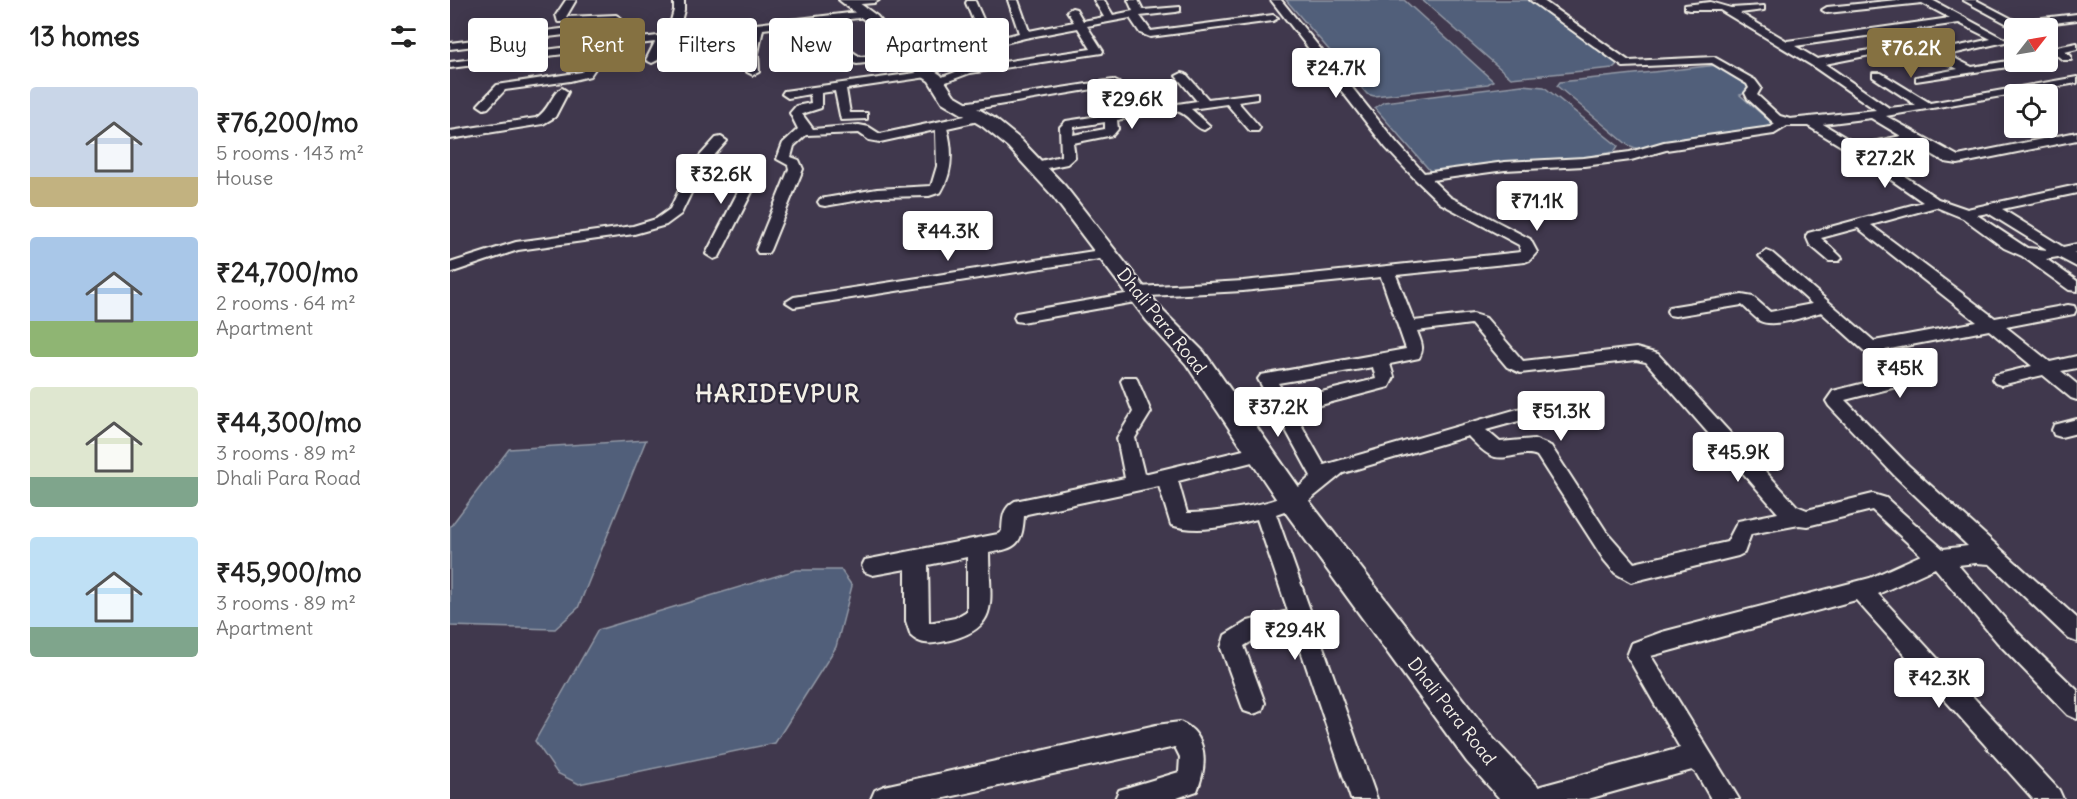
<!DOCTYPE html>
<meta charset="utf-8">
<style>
body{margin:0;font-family:Delius,sans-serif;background:#f6f6f6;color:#222;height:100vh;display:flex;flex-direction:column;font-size:22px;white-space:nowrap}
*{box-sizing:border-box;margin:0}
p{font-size:20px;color:#767676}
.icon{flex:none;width:33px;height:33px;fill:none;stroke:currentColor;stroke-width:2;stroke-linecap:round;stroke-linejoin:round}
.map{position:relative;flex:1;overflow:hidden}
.side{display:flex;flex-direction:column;background:#fff;width:450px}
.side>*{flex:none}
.banner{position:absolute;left:18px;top:18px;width:570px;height:54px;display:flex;gap:12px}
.needle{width:39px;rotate:59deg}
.buttons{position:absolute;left:1554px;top:18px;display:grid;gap:12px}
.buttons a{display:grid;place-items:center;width:54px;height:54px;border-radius:6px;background:#fff;box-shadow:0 3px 15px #0003;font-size:30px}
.price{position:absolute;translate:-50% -51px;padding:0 14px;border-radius:6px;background:#fff;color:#222;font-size:20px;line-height:39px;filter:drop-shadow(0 2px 3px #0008)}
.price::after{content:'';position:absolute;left:50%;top:36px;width:18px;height:14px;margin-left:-9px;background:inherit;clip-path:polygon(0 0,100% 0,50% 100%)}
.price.active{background:#857141;color:#fff}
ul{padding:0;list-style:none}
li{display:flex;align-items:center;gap:18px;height:150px;padding:0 30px}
li span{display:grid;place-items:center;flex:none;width:168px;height:120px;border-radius:6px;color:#555}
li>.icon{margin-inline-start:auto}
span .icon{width:72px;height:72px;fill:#fffc;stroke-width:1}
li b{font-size:26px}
h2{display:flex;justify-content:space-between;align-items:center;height:72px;padding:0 30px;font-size:26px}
.pill{padding:0 21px;border-radius:6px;background:#fff;box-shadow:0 3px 15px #0003;font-size:21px;line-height:54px}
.pill.active{background:#857141;color:#fff}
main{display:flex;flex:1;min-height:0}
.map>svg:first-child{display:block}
.water{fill:#515f7a;stroke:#9299a6;stroke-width:1.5}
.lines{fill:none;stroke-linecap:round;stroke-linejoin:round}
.street-casing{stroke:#f4f1e8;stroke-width:4}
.secondary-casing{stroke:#f4f1e8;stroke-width:4}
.street{fill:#2f2a3d;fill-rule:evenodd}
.secondary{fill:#2f2a3d;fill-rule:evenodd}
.labels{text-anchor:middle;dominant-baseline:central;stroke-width:4.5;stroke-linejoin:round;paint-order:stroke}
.street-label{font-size:18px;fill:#f4f1e8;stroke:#2f2a3d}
.district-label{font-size:24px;font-weight:bold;letter-spacing:1.5px;fill:#f4f1e8;stroke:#2f2a3d}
</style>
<main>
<section class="side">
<h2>13 homes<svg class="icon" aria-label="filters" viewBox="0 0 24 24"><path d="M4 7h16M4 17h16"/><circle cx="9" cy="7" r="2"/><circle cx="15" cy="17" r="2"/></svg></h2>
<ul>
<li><span style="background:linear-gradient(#c9d6e8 75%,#c2b280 0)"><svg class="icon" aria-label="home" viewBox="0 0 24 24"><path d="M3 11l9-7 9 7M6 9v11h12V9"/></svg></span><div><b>₹76,200/mo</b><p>5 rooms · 143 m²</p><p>House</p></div></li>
<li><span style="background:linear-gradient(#a9c7e8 70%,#8fb573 0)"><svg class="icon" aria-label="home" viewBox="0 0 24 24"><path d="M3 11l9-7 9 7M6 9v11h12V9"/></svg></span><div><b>₹24,700/mo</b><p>2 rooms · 64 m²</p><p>Apartment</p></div></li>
<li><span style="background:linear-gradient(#dfe7d0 75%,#7fa58c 0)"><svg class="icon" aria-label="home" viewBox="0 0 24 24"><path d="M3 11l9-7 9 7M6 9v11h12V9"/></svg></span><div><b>₹44,300/mo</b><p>3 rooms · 89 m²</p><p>Dhali Para Road</p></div></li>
<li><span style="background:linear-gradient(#bfe0f5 75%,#7fa58c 0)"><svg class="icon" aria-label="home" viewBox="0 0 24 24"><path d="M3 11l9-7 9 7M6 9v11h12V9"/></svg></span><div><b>₹45,900/mo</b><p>3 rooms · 89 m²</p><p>Apartment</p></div></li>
</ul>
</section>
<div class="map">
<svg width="1627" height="799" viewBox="0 0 1627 799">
<rect width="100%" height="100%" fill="#40384d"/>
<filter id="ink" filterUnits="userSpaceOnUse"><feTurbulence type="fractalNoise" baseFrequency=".0167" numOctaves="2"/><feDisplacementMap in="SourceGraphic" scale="12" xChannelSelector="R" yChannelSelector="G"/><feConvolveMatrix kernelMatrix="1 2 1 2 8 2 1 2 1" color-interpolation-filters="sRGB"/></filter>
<g filter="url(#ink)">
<path class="water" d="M836 0H954L1043 81 1038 84 924 96 917 94Z
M972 0H1078L1167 64 1163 68 1061 78Z
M1268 65 1304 90 1290 95 1325 126 1315 131 1193 151 1178 145 1107 86 1110 82Z
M1072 85 1094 87 1168 146 1164 152 1098 163 982 173 925 108 934 102Z
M196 440 128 608 105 629 0 626V527L59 449Z
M346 570H391L402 586 386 647 325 743 129 784 107 773 85 741 148 630Z"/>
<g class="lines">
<defs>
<path id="street" d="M116 0H126L116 17 166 15 171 18 169 26 164 29 0 49V43L159 23 160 21 108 22 106 15Z
M224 0H234V10L228 33 417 11 422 14 417 17 313 29 308 53 309 72 303 75 297 72 301 30 216 41 208 60 202 63 196 60 205 42 159 48 140 76 120 81 55 90 38 108 34 109 28 105 47 85 132 72 147 50 0 68V62L151 43 158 38 163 41 217 35 224 10Z
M402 0H429L424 3 398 5V1Z
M558 0H568L579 31 624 22 617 11 622 8 626 9 633 21 654 17 644 0H654L663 15 683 11 678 0H688L693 10 730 7V11L726 12 690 16 701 31 823 15 828 18 823 21 700 37 690 33 680 18 637 26 653 51 652 53 520 73 488 85 484 84V80L519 67 641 49 628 28 575 38 461 67 455 64 457 62 520 46 515 33 526 27 516 3 517 1H525L537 28 526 34 530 43 569 33Z
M821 0H831L946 142 974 173 1055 162 1134 158 1180 152 1214 142 1321 127 1325 124 1298 99 1295 93 1299 88 1297 84 1262 63 1173 67 1080 0H1092L1179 61 1264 57 1305 80 1311 88 1307 95 1330 116 1340 119 1426 110 1361 65 1270 10H1239L1235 9V5L1260 2 1281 8 1314 6V10L1290 13 1337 41 1500 18 1472 3 1377 13 1372 10 1377 7 1447 0H1482L1556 40 1555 42 1498 55 1522 67 1564 60 1577 62 1571 65 1466 81V77L1508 69 1483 56V52L1541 39 1509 23 1345 46 1367 59 1456 44V48L1375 64 1439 108 1466 105 1423 77V73H1431L1480 103 1627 77V83L1436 116 1508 156 1627 132V140L1508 164 1495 162 1460 141 1419 152 1488 199 1517 209 1627 185V193L1552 209 1613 247 1627 244V252L1623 253 1627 255V267L1608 257 1596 259 1627 281V291L1619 290 1572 256 1554 248 1513 218 1486 207 1421 225 1545 318 1618 305 1624 306 1626 310 1624 314 1556 327 1600 362 1627 356V368L1611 371 1627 384V400L1621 398 1593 375 1551 385 1545 383 1542 379 1545 375 1582 366 1539 330 1435 350 1455 368 1461 376 1454 385 1395 400 1458 465 1627 618V642L1619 639 1540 564 1526 563 1508 565 1563 628 1627 690V719L1618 715 1547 642 1485 568 1428 594 1609 790 1613 799H1583L1406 600 1201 656 1289 799H1261L1246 773 1242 770 1138 799H1078L1082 790 1091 786 1230 748 1177 656 1182 643 1212 632 1420 578 1471 555 1422 510 1357 526 1349 525 1301 534 1294 553 1288 556 1181 582 1165 573 1154 560 1087 456C1073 449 1054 463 1040 455 1032 451 1024 442 1018 436L893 473 856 503 826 514 927 799H901L844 630 809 637 794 646 815 703 812 711 803 714 794 711 791 703 771 648 775 635 798 621 838 611 807 519C779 526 748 534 721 525L709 486 577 514 574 516C572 545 567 548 539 553 539 600 553 628 496 641 482 644 472 646 461 636L456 621V569L423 575 415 572 412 566 415 560 548 534 552 531C553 518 552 509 565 501L675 478 667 438 683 412 671 381 674 377H686L701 412 685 438 694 474 810 446 817 448 820 453 817 458 810 460 728 481 737 513C763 513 816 506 839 494 847 489 854 483 861 476L808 379 811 375 956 349 931 277 793 291 699 296 691 301 572 322 566 321 564 317 566 313 681 293 682 289 688 287 793 281 1071 252 1069 245 990 203 966 180 936 148ZM1421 118 1451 136 1408 145 1373 124ZM1337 126H1358L1401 152 1473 202 1358 233 1356 236 1360 245 1379 261H1389L1392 258 1389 255 1371 238 1408 228 1527 322 1424 341 1322 253 1317 251 1309 256 1312 259 1362 304 1320 312 1303 297 1292 295 1225 306 1219 307 1217 311 1219 315 1225 316 1292 305C1298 310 1304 317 1310 321 1324 328 1357 316 1371 312L1442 376 1383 391 1376 401 1379 406 1444 475 1518 546 1493 549 1436 498 1423 494 1357 510 1347 506 1208 354 1186 348 1073 361 1036 318 1023 314 964 321 946 275 1075 262 1080 260 1087 252 1080 239 1000 197 982 180 1055 170 1134 166 1181 160 1216 150 1324 134ZM1538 213 1598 250 1577 248 1527 215ZM1021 324 1057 367 1070 373 1186 360 1196 362 1328 513 1288 521 1277 542 1184 563 1156 531 1101 446 1084 439 1050 442 1036 430 1098 413 1101 408 1098 403 1092 402 874 465 844 412 939 387 944 377 940 364 969 358C975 348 971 342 967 331ZM923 367 926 379 838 400 828 383ZM517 557V611L505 618 479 623 478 565Z
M1513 0H1526L1566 21 1627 14V20L1565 28Z
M1627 43V49L1615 52 1621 56V60H1613L1600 50 1601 48Z
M398 49 410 57 452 53 458 56 452 59 407 64 403 63 393 52Z
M480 71 484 72V76L396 89 400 113H417V119L391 120 385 91 371 93V108L352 114 363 129 409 125 419 127 430 134 529 113 533 114V120L497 128C503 150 503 172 491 192L479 196 427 197 375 206 370 205 368 202 370 199 427 189 481 186 487 166 486 133 485 130 430 142 419 140 409 133 356 135 344 146 341 157 349 160 353 169 320 250 318 253H308L306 250 339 169 338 165 327 159 333 143 348 129 340 113 346 106 361 103 360 94 338 98 332 94 334 91Z
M732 73 736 74 758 99 807 93V99L788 102 808 125 810 128 808 131H800L777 104 741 109 760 126 754 130C743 127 738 113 726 111 713 110 681 118 667 120L668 129 663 135 623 143 625 157 617 164 587 170 580 166 582 163 611 156 610 127 616 121 747 101 726 76ZM655 122V129L623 135 624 127Z
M663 80 669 83 667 85 513 111 507 107 513 103Z
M112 88 118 92 105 117 93 124 0 139V131L86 118C100 110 102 92 112 88Z
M271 137 277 141 253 168 248 178 289 171 302 174 304 188 269 257 264 259 256 254 290 188V179L244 187 231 214 216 225 184 234 68 250 0 273V263L66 242 183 226 206 219 220 209 240 167 266 138Z
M657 249 662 251 665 254 662 257 344 307 336 302 344 297Z
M1627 419V433L1611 437 1604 435 1602 430 1604 425Z
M730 722C759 734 757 767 747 791L724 799H665L669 790 729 772 730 757 725 747 490 799H421L425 790 434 786 706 725Z"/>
<path id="secondary" d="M389 0H405L427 16 459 54 491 75 504 95 544 118 570 139 615 186 713 311 754 352 853 493 1043 738 1088 786 1093 799H1050L1017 762 833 509 736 364 697 321 601 194 558 147 532 126 492 102 479 81 447 60 417 22Z"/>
</defs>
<use href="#street" class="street-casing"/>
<use href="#secondary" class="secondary-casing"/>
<use href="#street" class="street"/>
<use href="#secondary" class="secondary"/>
</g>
</g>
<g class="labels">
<g class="street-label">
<text transform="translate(712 321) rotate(51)">Dhali Para Road</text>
<text transform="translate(1002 711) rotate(52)">Dhali Para Road</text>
</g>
<g class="district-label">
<text x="328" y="393">HARIDEVPUR</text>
</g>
</g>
</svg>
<div class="buttons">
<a><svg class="needle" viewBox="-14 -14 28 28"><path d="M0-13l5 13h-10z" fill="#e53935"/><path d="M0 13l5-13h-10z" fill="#767676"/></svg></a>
<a><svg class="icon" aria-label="locate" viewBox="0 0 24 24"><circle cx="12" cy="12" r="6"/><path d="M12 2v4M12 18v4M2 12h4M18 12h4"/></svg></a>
</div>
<b class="price active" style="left:1461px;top:79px">₹76.2K</b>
<b class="price" style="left:886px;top:99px">₹24.7K</b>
<b class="price" style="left:682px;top:130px">₹29.6K</b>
<b class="price" style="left:1435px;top:189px">₹27.2K</b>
<b class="price" style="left:271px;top:205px">₹32.6K</b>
<b class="price" style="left:1087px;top:232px">₹71.1K</b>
<b class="price" style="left:498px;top:262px">₹44.3K</b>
<b class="price" style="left:1450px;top:399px">₹45K</b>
<b class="price" style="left:828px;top:438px">₹37.2K</b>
<b class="price" style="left:1111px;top:442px">₹51.3K</b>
<b class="price" style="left:1288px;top:483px">₹45.9K</b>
<b class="price" style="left:845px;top:661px">₹29.4K</b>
<b class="price" style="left:1489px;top:709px">₹42.3K</b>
<div class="banner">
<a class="pill">Buy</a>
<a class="pill active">Rent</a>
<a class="pill">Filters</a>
<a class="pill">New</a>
<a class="pill">Apartment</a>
</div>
</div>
</main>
